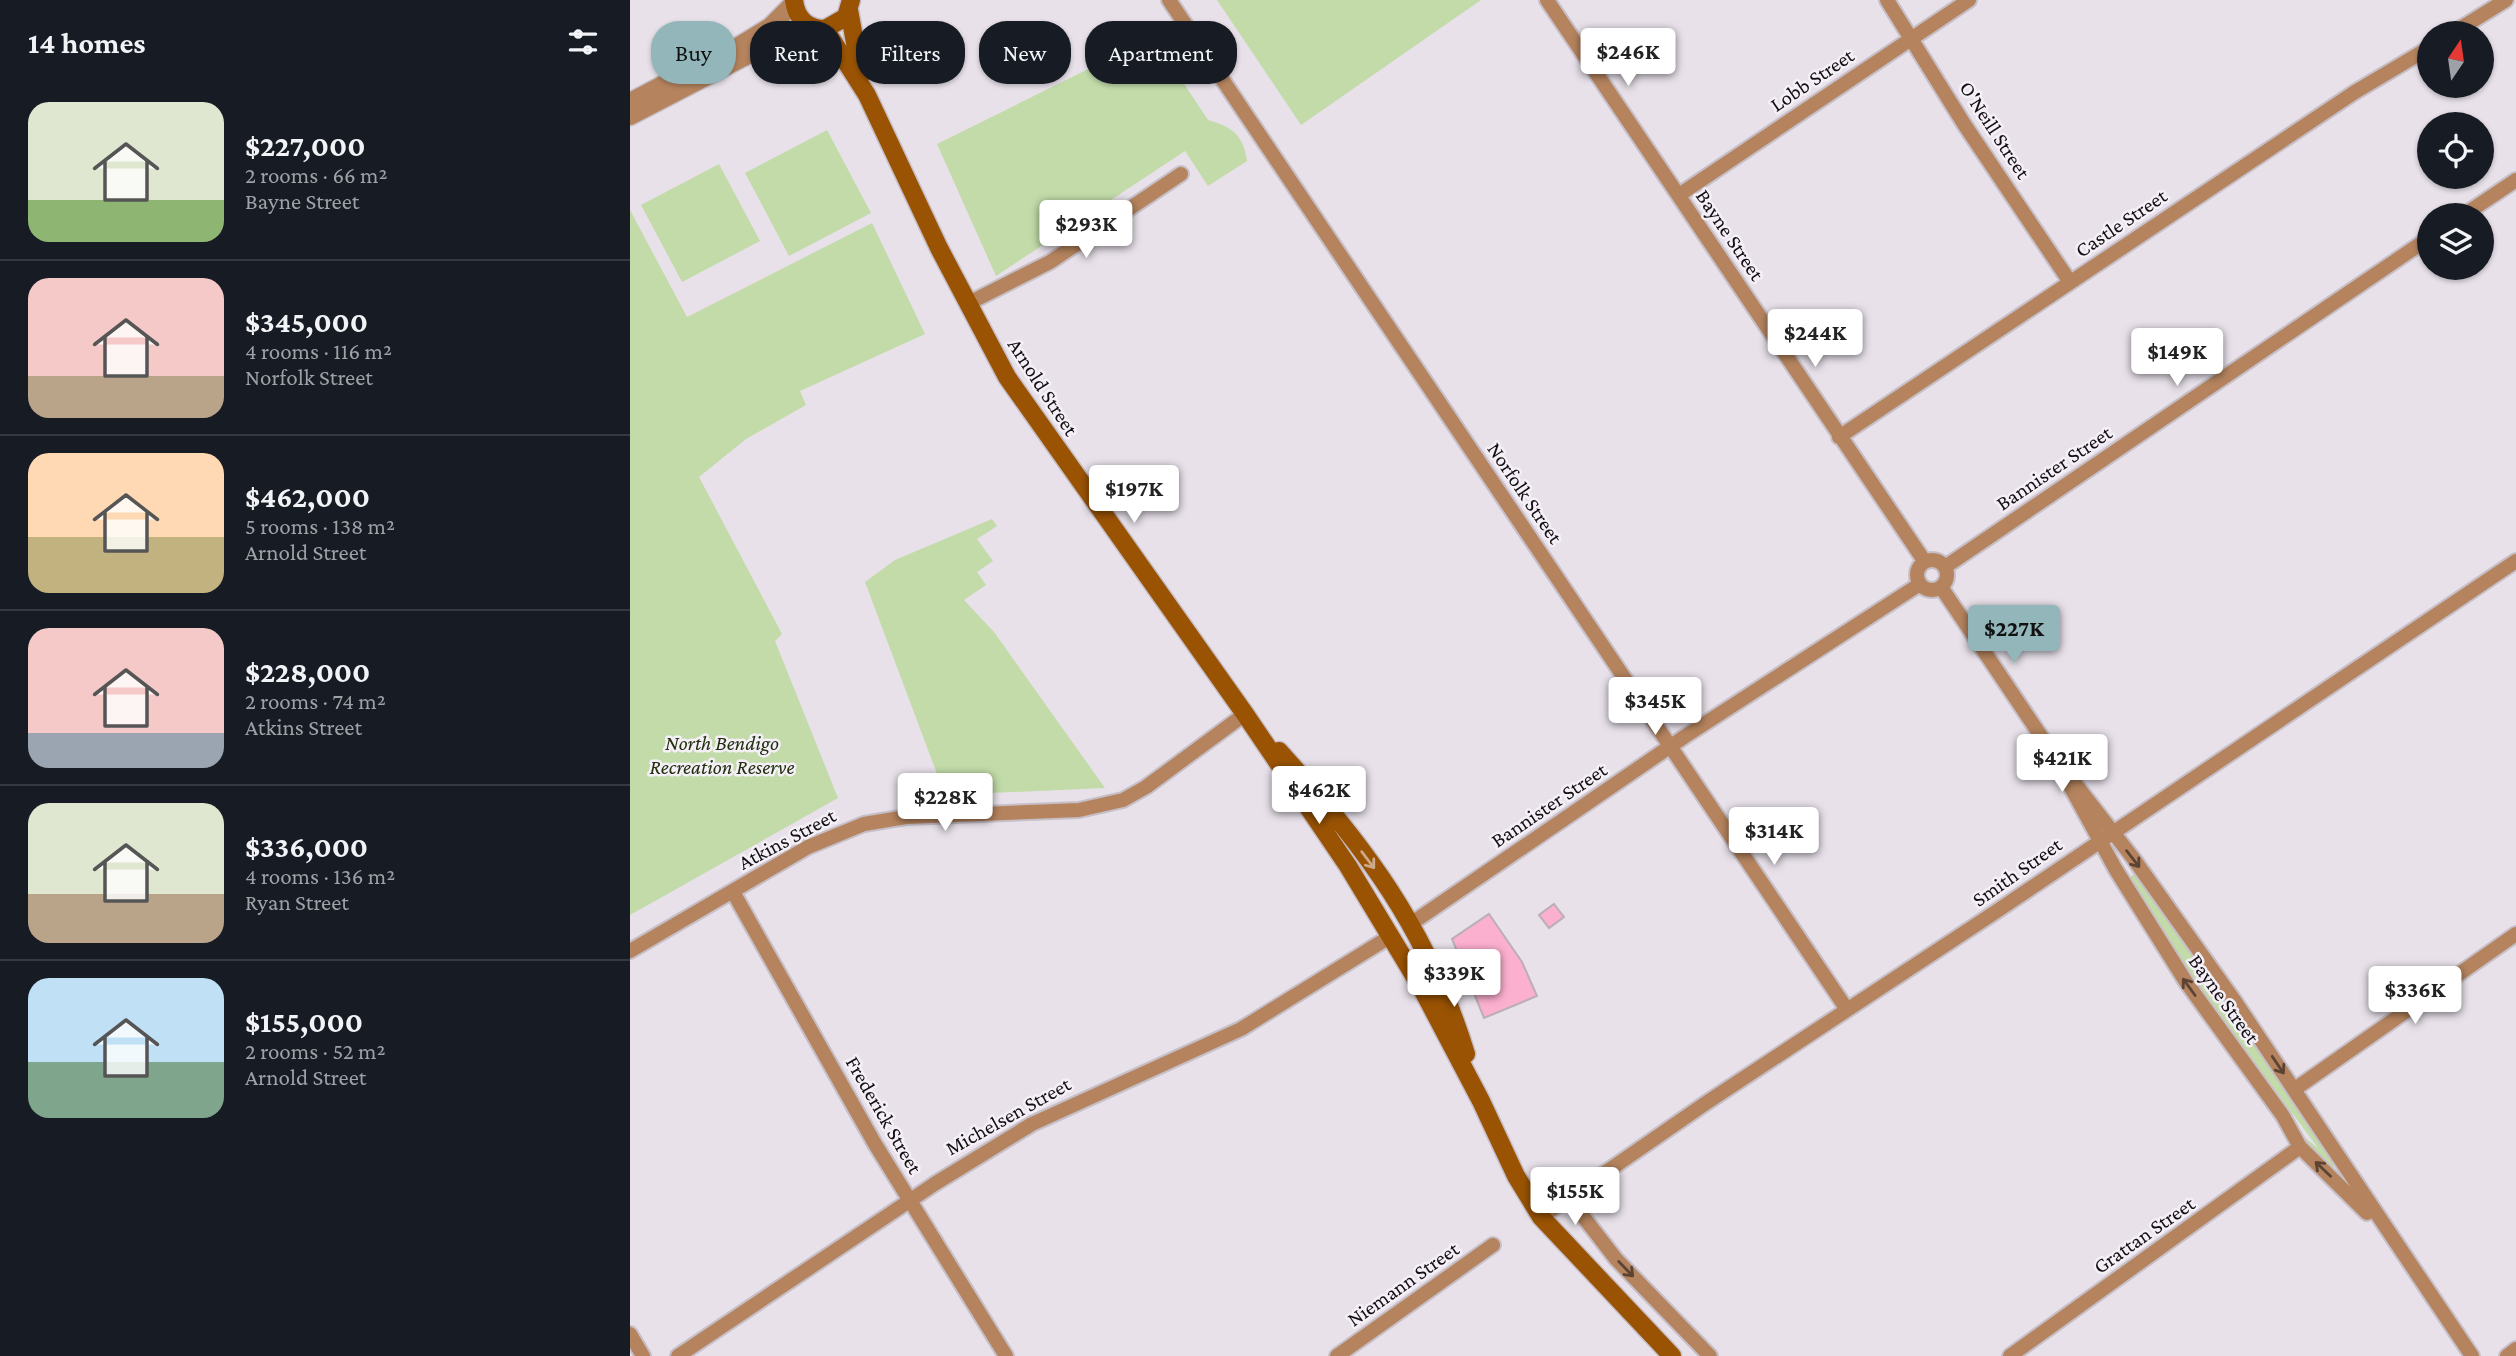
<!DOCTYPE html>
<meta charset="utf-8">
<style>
body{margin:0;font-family:"Crimson Pro",serif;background:#242831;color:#f1f3f6;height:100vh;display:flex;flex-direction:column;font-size:26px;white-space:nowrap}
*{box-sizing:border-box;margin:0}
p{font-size:23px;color:#9ea1a6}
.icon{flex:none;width:38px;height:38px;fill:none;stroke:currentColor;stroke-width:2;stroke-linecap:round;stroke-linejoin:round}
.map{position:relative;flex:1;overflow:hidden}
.sheet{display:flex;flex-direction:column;background:#171b24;width:630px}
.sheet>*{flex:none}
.guide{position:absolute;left:21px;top:21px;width:665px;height:63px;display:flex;gap:14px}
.needle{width:46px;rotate:13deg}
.tools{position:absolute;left:1787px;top:21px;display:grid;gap:14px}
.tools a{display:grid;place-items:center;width:77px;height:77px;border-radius:50%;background:#171b24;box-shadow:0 2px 5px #0004;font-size:35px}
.price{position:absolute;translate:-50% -60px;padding:0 16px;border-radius:7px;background:#fff;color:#222;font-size:23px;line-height:46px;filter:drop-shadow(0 2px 4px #0008)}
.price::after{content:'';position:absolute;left:50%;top:42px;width:21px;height:16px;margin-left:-10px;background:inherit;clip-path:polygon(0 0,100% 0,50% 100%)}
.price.current{background:#93b6bb;color:#111}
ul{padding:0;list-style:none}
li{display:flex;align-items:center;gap:21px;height:175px;padding:0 28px}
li+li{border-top:2px solid #363941}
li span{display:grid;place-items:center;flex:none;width:196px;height:140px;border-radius:21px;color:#555}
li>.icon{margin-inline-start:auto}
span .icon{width:84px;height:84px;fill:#fffc;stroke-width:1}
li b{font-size:30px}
h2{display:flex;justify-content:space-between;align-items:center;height:84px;padding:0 28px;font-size:30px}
.pill{padding:0 24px;border-radius:28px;background:#171b24;box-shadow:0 2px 5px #0004;font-size:24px;line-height:63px}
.pill.current{background:#93b6bb;color:#111}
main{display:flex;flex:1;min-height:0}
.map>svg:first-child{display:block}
.green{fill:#c2dba9}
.building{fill:#fcb0cf;stroke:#baafb3;stroke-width:2}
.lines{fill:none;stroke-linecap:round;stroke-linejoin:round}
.minor-casing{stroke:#c6bfc7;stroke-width:18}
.tertiary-casing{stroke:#c6bfc7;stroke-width:21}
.secondary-casing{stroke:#c6bfc7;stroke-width:21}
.minor{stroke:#b5845e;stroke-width:14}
.tertiary{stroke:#b5845e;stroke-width:18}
.secondary{stroke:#9a5303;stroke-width:18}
.oneway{stroke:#5b4434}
.oneway2{stroke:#cca989}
.labels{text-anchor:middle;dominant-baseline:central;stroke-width:5;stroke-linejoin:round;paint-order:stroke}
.street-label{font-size:21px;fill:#120f12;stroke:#f5eff7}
.park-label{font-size:21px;font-style:italic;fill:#202f0c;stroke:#f5eff7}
</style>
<main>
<section class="sheet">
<h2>14 homes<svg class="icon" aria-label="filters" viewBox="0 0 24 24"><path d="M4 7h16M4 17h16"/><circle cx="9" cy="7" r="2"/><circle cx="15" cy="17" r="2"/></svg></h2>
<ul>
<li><span style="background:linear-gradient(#dfe7d0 70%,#8fb573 0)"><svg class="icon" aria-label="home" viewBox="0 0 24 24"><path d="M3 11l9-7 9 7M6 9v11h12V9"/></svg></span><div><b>$227,000</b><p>2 rooms · 66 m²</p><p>Bayne Street</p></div></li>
<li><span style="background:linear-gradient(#f6c9c9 70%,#b9a48a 0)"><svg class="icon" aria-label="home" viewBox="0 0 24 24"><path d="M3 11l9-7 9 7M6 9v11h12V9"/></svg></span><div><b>$345,000</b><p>4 rooms · 116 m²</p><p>Norfolk Street</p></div></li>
<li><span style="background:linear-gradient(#ffd9b3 60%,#c2b280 0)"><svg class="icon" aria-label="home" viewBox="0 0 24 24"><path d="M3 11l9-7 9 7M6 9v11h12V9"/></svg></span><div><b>$462,000</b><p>5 rooms · 138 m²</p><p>Arnold Street</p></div></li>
<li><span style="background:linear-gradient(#f6c9c9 75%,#9aa5b1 0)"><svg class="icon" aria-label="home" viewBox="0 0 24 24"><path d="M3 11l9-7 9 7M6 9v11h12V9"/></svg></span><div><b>$228,000</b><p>2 rooms · 74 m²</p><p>Atkins Street</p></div></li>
<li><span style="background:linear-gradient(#dfe7d0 65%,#b9a48a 0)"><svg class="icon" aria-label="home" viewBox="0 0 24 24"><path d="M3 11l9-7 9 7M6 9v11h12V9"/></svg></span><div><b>$336,000</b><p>4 rooms · 136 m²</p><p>Ryan Street</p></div></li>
<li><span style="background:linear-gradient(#bfe0f5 60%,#7fa58c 0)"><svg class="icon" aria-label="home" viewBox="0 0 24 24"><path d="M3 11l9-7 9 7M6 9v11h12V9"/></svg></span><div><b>$155,000</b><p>2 rooms · 52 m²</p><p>Arnold Street</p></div></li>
</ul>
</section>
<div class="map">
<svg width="1886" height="1356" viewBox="0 0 1886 1356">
<rect width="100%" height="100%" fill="#e8e1ea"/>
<path class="green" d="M587 0H851L671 125Z
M523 37 578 120C602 127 613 134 617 161L578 186 555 151 366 276 307 144Z
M197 130 241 213 159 256 115 173Z
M89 164 130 241 52 282 11 205Z
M0 210 57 317 242 223 295 334 170 391 176 405 116 439 69 477 152 634 145 641 208 798 0 915Z
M362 519 367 526 347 539 363 561 347 572 356 585 334 600 364 632 475 788 315 795 235 582 265 560Z
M1506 873 1708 1163 1700 1169 1670 1140 1674 1137 1688 1148 1547 957 1498 878Z"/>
<path class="building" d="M924 904 934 917 919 928 909 915Z
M859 914 892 962 907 996 854 1018 822 939Z"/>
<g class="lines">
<defs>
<path id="minor" d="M539 0 1216 1008
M917 0 1295 562
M1257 0 1334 124 1440 282
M1823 33 1876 0
M1049 195 1339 0
M1834 215 1886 180
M337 304 420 262 551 174
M1209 437 1725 92 1799 48
M1287 575a15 15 0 1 1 30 0a15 15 0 1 1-30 0Z
M1315 567 1799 238
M1311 587 1429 763 1503 858 1604 1000 1842 1356
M1440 786 1486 870 1556 982 1653 1116 1670 1147 1737 1213
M103 892 245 1144 376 1356
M782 923 1054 737 1290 584
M0 951 178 847 234 824 276 817 449 810 493 800 516 787 615 714
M1665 1089 1886 934
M938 1197 986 1259 1080 1356
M911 1217 1076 1103 1367 911 1886 561
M0 1334 13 1356
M48 1356 306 1183 402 1124 611 1029 761 936
M707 1356 863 1245
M1380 1356 1670 1147
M1877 1356 1886 1349"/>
<path id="tertiary" d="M109 46 140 27 164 3
M6 99 59 71
M0 116 135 46 181 27"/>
<path id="secondary" d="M164 0C166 18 177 29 195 29L216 17 221 0
M219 10 231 75
M195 29 237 95 309 248 377 377 615 714 718 866 791 987 851 1101 886 1176 911 1217 1042 1356
M649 751C735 846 798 930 836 1054"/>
</defs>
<use href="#minor" class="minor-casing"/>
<use href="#tertiary" class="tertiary-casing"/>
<use href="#secondary" class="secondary-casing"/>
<use href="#minor" class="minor"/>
<use href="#tertiary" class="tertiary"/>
<use href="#secondary" class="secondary"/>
</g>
<defs><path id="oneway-shaft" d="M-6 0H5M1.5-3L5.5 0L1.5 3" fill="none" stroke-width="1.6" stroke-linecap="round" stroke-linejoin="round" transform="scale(1.75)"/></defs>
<g class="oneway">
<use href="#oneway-shaft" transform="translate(1503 859) rotate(52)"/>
<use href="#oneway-shaft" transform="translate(1559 987) rotate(-126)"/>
<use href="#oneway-shaft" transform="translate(1648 1065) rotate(56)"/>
<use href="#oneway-shaft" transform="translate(1693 1169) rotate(-136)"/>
<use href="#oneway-shaft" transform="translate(996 1269) rotate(46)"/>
</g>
<use class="oneway2" href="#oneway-shaft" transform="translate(738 860) rotate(53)"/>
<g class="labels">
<g class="street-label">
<text transform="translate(1182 80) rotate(-34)">Lobb Street</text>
<text transform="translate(1365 130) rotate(57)">O'Neill Street</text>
<text transform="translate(1491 223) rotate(-34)">Castle Street</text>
<text transform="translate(1100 235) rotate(56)">Bayne Street</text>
<text transform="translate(413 387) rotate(57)">Arnold Street</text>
<text transform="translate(1424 468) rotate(-34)">Bannister Street</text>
<text transform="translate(895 493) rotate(56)">Norfolk Street</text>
<text transform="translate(919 805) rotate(-34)">Bannister Street</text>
<text transform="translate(157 839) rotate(-28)">Atkins Street</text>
<text transform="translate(1387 872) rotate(-35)">Smith Street</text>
<text transform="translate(1594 999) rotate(54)">Bayne Street</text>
<text transform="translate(254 1115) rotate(60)">Frederick Street</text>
<text transform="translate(378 1116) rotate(-29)">Michelsen Street</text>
<text transform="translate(1514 1235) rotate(-35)">Grattan Street</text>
<text transform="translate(773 1284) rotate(-35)">Niemann Street</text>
</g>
<g class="park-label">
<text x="92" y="743">North Bendigo<tspan x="92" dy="24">Recreation Reserve</tspan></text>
</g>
</g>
</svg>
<div class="tools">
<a><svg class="needle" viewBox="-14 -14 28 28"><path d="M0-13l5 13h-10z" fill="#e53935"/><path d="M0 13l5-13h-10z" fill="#9ea1a6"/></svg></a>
<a><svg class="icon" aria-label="locate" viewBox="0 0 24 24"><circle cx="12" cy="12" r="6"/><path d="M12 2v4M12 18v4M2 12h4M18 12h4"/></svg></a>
<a><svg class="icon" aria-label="layers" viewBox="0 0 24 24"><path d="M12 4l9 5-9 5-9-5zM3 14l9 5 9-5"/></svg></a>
</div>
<b class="price" style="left:998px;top:88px">$246K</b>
<b class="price" style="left:456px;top:260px">$293K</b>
<b class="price" style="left:1185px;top:369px">$244K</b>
<b class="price" style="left:1547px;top:388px">$149K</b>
<b class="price" style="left:504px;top:525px">$197K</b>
<b class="price current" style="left:1384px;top:665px">$227K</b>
<b class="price" style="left:1025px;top:737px">$345K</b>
<b class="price" style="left:1432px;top:794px">$421K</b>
<b class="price" style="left:689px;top:826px">$462K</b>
<b class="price" style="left:315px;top:833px">$228K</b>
<b class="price" style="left:1144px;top:867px">$314K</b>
<b class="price" style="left:824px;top:1009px">$339K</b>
<b class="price" style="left:1785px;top:1026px">$336K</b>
<b class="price" style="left:945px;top:1227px">$155K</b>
<div class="guide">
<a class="pill current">Buy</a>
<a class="pill">Rent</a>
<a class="pill">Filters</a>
<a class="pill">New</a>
<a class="pill">Apartment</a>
</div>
</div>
</main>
